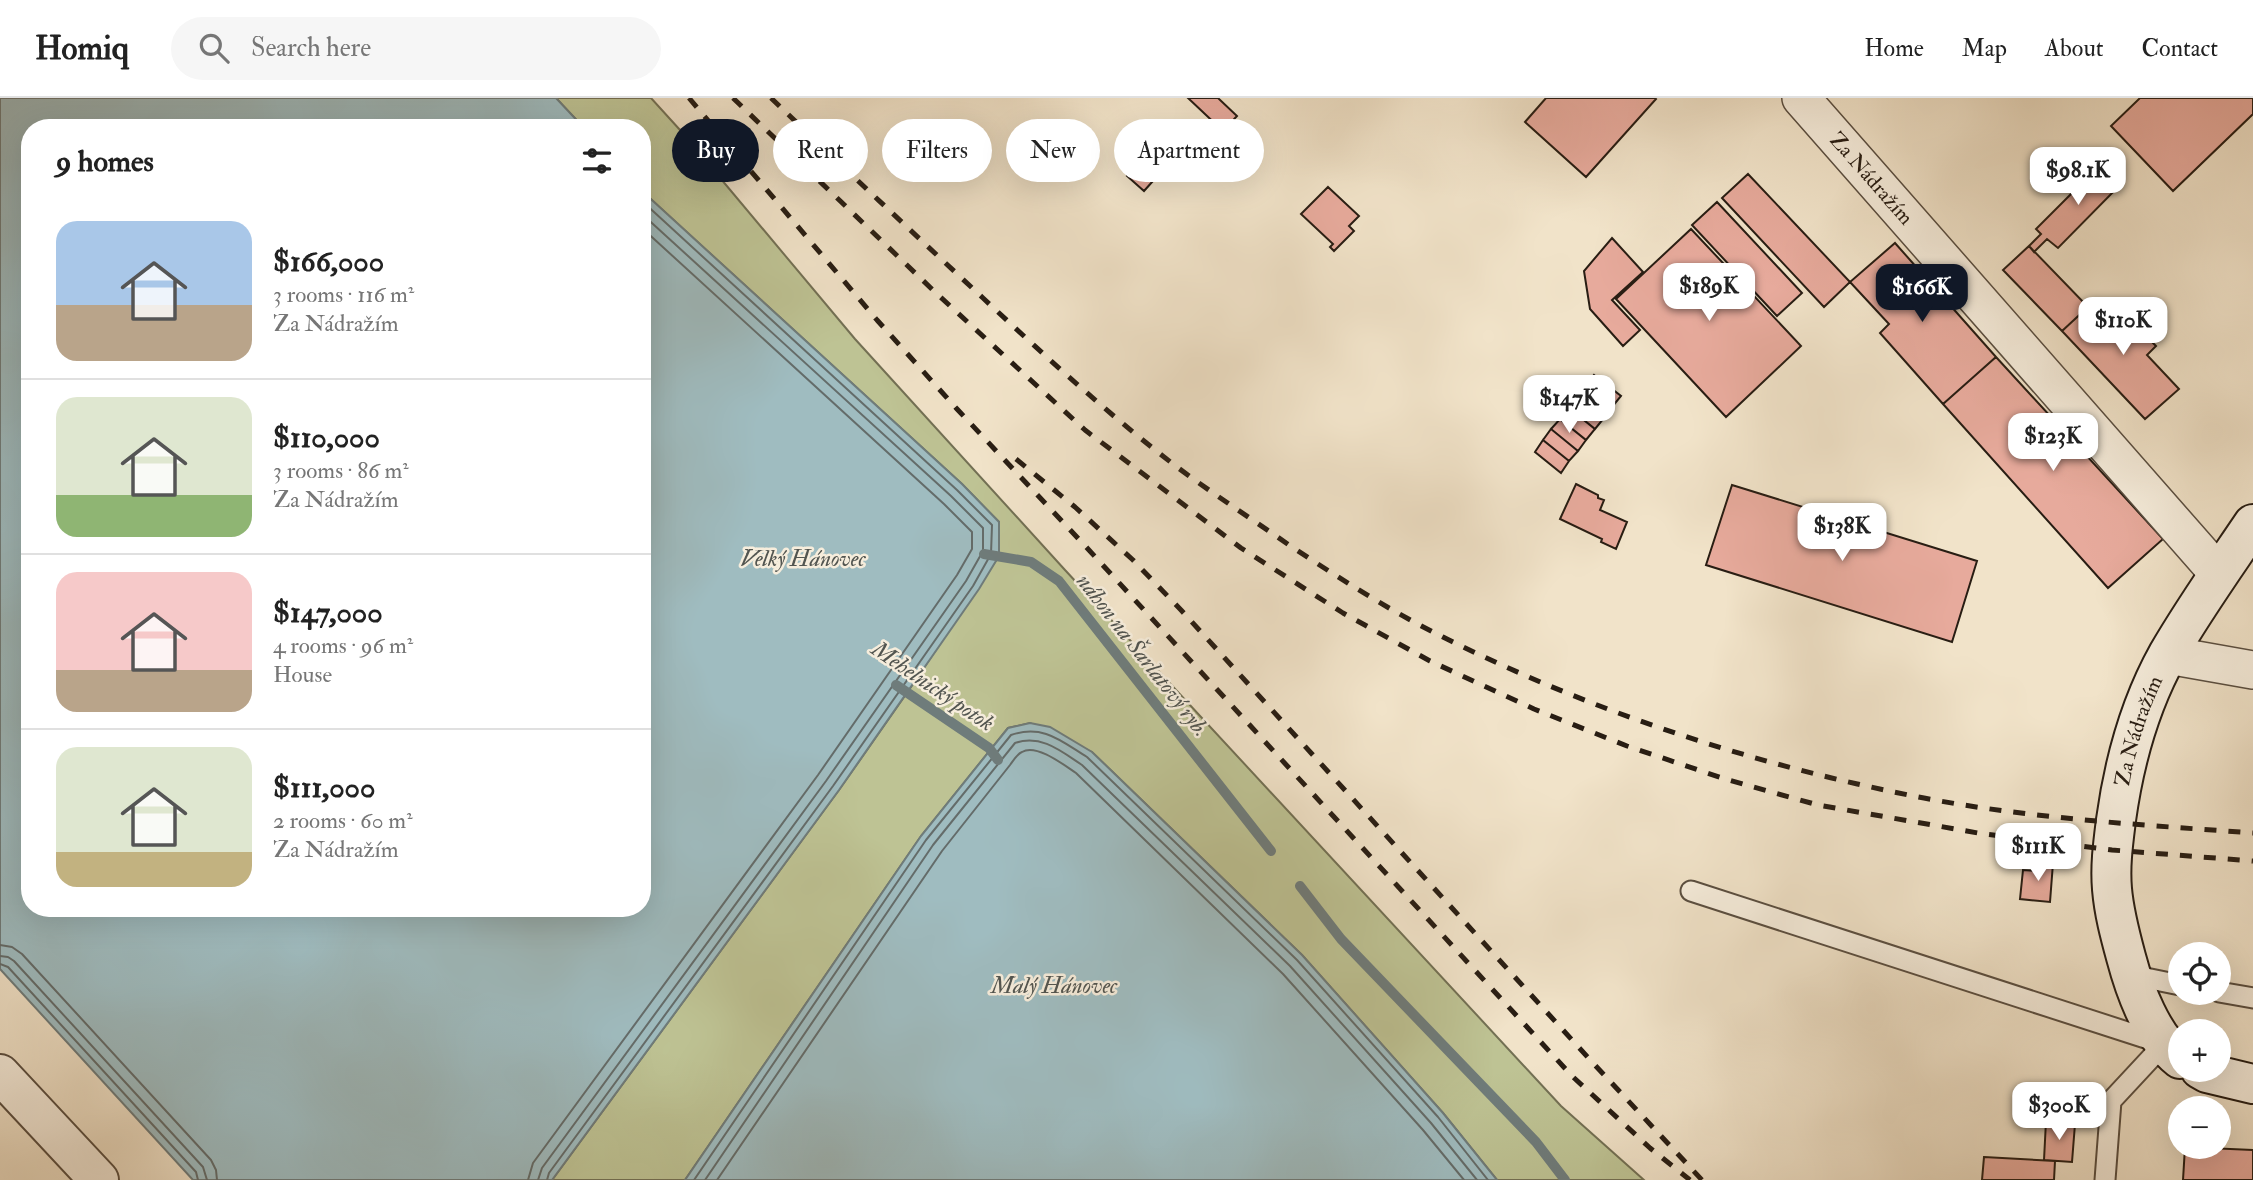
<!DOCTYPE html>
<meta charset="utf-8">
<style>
body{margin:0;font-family:"IM FELL Double Pica",serif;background:#f6f6f6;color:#222;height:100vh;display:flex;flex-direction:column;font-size:26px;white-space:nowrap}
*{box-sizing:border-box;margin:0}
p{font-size:23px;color:#767676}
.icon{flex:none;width:38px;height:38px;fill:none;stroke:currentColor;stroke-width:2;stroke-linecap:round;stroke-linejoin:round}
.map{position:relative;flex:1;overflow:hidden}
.panel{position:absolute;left:21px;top:21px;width:630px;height:798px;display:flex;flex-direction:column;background:#fff;border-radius:28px;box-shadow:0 7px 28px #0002}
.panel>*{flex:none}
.guide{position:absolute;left:672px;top:21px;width:665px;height:63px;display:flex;gap:14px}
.fabs{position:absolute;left:2168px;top:844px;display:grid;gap:14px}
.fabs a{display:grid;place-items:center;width:63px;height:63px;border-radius:50%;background:#fff;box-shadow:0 7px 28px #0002;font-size:35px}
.price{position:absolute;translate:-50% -60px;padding:0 16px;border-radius:14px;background:#fff;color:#222;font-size:23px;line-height:46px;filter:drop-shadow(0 2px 4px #0008)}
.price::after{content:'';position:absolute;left:50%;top:42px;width:21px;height:16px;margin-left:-10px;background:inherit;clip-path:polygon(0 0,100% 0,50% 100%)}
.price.current{background:#111827;color:#fff}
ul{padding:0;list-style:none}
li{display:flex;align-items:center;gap:21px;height:175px;padding:0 35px}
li+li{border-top:2px solid #e0e0e0}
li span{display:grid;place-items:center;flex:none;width:196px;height:140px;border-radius:21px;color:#555}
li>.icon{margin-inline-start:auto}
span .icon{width:84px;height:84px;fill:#fffc;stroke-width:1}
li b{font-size:30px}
h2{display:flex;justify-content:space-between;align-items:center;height:84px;padding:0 35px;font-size:30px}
.pill{padding:0 24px;border-radius:32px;background:#fff;box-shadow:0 7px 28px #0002;font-size:24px;line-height:63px}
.pill.current{background:#111827;color:#fff}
header{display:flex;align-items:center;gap:42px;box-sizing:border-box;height:98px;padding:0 35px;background:#fff;border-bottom:2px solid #e0e0e0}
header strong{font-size:33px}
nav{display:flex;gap:38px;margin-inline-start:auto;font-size:24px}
.search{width:490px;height:63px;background:#f6f6f6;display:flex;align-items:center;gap:18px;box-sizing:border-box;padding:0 24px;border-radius:38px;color:#767676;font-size:26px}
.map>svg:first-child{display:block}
.green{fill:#bec394;stroke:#737054;stroke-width:2}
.water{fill:#9fbcc0;stroke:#6f7c7b;stroke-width:2}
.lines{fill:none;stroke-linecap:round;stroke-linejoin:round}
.shore{stroke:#646c6a;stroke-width:2}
.stream{stroke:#6f7c7b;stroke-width:10}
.building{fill:#e7aa9c;stroke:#281d13;stroke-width:2}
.service-casing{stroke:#5a4e40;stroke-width:23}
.minor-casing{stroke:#5a4e40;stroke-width:40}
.tertiary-casing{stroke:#5a4e40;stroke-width:42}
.secondary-casing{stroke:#281d13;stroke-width:42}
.service{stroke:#f6eddc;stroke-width:19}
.minor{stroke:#f6eddc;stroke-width:37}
.tertiary{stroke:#f6eddc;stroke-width:38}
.secondary{stroke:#f6eddc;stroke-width:38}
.rail{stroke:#281d13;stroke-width:5;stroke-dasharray:12 12;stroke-linecap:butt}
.labels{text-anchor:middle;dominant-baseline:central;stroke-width:5;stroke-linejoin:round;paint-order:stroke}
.street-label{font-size:21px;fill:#281d13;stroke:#f6eddc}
.water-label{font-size:23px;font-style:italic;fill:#525550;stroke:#f6eddc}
</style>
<header>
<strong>Homiq</strong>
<div class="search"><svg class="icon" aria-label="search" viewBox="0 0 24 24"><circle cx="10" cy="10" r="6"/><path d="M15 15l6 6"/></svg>Search here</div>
<nav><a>Home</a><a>Map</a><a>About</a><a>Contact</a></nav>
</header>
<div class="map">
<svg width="2253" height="1082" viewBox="0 0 2253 1082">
<rect width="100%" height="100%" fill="#f1e3c9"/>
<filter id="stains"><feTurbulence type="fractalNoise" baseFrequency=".00286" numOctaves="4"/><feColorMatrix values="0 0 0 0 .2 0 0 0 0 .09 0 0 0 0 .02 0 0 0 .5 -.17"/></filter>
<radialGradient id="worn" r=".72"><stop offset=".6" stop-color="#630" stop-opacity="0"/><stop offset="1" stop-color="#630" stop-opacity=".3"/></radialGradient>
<path class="green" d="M556 0H651L680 32 855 241 1065 472 1561 1008 1644 1082H1497L1443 1015 1302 857 1092 654 1030 625 1008 630 921 738 685 1082H552L839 692 909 592 999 458V424L962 386 642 93V30H584Z"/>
<path class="water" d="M0 0H556L584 30H30V810H642V93L962 386 999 424V458L979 491 839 692 552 1082H193L0 871Z
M1030 625 1050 629 1092 654 1302 857 1443 1015 1497 1082H685L921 738 1008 630Z"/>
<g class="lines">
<path class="shore" d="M0 847 12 849 22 856 211 1062 216 1072 217 1082
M0 858 8 859 14 863 203 1069 207 1082
M0 866 8 869 196 1074 198 1082
M528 1082 533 1065 818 677 957 477 972 451V434L944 406 642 130
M538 1082 542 1070 826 683 966 483 983 453V430L951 398 642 116
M547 1082 549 1075 833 688 973 488 991 456 992 427 957 392 642 103
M694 1082 926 742 1011 637C1043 626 1061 643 1087 659L1297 862 1438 1019 1488 1082
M705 1082 933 747 1015 645C1041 636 1061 653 1082 667L1290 868 1431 1025 1477 1082
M717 1082 942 753 1010 667C1013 663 1017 656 1022 654 1036 645 1064 667 1076 675L1283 876 1423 1032 1464 1082"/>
<path class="stream" d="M984 456 1031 464 1059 483 1271 753
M896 587 989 650 998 662
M1300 788 1341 841 1536 1044 1565 1082"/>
</g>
<path class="building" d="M1188 0H1218L1237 18 1223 33Z
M1546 0H1655L1656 1 1586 79 1525 24Z
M2140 0H2253V16L2173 93 2111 28Z
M1159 47 1171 58 1167 61 1170 64 1144 93 1127 78 1153 49 1155 51Z
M2104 63 2123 84 2058 150 2047 141 2034 154 2029 148 2041 136 2036 131Z
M1748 76 1850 184 1824 209 1722 100Z
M1328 89 1359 118 1349 128 1354 133 1334 153 1330 149 1333 146 1301 116Z
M1717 104 1802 195 1777 218 1692 127Z
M1691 131 1801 248 1726 319 1616 201Z
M1612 140 1643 174 1612 202 1640 232 1623 248 1590 211 1584 173Z
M1895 145 1996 259 1943 306 1880 235 1889 226 1850 184Z
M2029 148 2088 209 2062 233 2003 172Z
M2130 205 2148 224 2140 232 2156 248 2147 257 2179 291 2145 321 2062 233 2088 209 2106 228Z
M1996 259 2163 441 2108 490 1943 306Z
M1594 277 1621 298 1612 309 1585 288Z
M1585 288 1612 309 1604 320 1577 299Z
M1577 299 1604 320 1595 331 1569 310Z
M1569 310 1595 331 1586 342 1560 321Z
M1560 321 1586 342 1578 353 1551 331Z
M1551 331 1578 353 1569 363 1543 342Z
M1543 342 1569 363 1561 375 1535 354Z
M1576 386 1598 397V400L1604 402 1600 412 1627 424 1616 451 1601 444 1602 441 1560 421Z
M1732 387 1977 463 1952 544 1706 467Z
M2036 764 2053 765 2050 804 2020 801 2023 772 2036 773Z
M2046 1023 2075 1026 2072 1064 2044 1062Z
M2185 1049 2253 1052V1082H2183Z
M1984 1059 2055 1063 2054 1082H1982Z"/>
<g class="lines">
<defs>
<path id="service" d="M1691 793 2164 946 2111 1003 2105 1082
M2131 877 2180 887
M2219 894 2253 900"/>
<g id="minor">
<path id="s1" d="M1801 0 2219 476"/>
<path d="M2168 557 2253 572"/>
</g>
<path id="tertiary" d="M0 976 99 1082"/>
<g id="secondary">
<path id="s2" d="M2180 961C2152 939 2135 893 2126 859 2120 837 2114 815 2112 791 2110 768 2113 746 2116 722 2124 664 2139 608 2168 556 2194 511 2224 469 2253 426"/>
<path d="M2200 971 2207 975 2253 986"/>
</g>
</defs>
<use href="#service" class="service-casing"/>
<use href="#minor" class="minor-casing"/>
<use href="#tertiary" class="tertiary-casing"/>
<use href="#secondary" class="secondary-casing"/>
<use href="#service" class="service"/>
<use href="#minor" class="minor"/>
<use href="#tertiary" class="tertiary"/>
<use href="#secondary" class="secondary"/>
<path class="rail" d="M689 0 877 222 957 311 1088 451 1572 978 1650 1050 1690 1082
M733 0 936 195 1085 332 1241 450 1343 515 1430 563 1534 611 1627 648 1725 681 1818 707 1978 735 2112 752 2253 763
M771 0C841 67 912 134 983 200 1045 258 1109 317 1177 369 1213 396 1252 421 1289 447 1339 480 1390 513 1443 539 1597 616 1761 669 1929 701 2036 721 2145 727 2253 735
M1016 361 1075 409 1133 462 1181 512 1593 965 1702 1082"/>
</g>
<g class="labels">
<g class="street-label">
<text stroke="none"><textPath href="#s1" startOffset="107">Za Nádražím</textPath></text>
<text stroke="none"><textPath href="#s2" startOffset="348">Za Nádražím</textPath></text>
</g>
<g class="water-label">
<text x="803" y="460">Velký Hánovec</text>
<text transform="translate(1143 557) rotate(52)">náhon na Šarlatový ryb.</text>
<text transform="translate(933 588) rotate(34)">Mehelnický potok</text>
<text x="1054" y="887">Malý Hánovec</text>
</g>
</g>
<rect width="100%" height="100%" filter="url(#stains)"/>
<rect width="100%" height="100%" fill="url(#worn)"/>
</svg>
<div class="fabs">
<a><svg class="icon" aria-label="locate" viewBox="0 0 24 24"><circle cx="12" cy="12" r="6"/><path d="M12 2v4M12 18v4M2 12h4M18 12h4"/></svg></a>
<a>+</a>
<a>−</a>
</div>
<b class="price" style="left:2078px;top:109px">$98.1K</b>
<b class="price" style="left:1709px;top:225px">$189K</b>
<b class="price current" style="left:1922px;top:226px">$166K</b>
<b class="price" style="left:2123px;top:259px">$110K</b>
<b class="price" style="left:1569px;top:337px">$147K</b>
<b class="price" style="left:2053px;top:375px">$123K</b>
<b class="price" style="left:1842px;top:465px">$138K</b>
<b class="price" style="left:2038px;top:785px">$111K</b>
<b class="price" style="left:2059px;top:1044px">$300K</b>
<div class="guide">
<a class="pill current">Buy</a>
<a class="pill">Rent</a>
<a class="pill">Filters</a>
<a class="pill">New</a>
<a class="pill">Apartment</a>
</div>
<section class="panel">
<h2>9 homes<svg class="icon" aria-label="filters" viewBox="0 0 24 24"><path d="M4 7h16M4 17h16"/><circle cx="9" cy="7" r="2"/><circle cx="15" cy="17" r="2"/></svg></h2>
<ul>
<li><span style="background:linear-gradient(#a9c7e8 60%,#b9a48a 0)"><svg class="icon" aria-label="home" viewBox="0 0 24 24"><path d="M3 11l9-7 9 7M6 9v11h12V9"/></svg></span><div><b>$166,000</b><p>3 rooms · 116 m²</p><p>Za Nádražím</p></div></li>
<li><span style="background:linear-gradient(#dfe7d0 70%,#8fb573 0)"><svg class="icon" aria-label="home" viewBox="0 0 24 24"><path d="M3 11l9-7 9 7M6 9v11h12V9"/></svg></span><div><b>$110,000</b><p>3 rooms · 86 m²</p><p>Za Nádražím</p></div></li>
<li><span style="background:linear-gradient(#f6c9c9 70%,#b9a48a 0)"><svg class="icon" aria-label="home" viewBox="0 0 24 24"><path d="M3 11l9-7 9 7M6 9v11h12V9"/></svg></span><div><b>$147,000</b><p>4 rooms · 96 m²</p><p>House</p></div></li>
<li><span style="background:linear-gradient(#dfe7d0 75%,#c2b280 0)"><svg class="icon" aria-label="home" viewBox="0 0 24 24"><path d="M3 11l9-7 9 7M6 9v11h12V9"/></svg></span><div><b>$111,000</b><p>2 rooms · 60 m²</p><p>Za Nádražím</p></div></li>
</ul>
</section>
</div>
